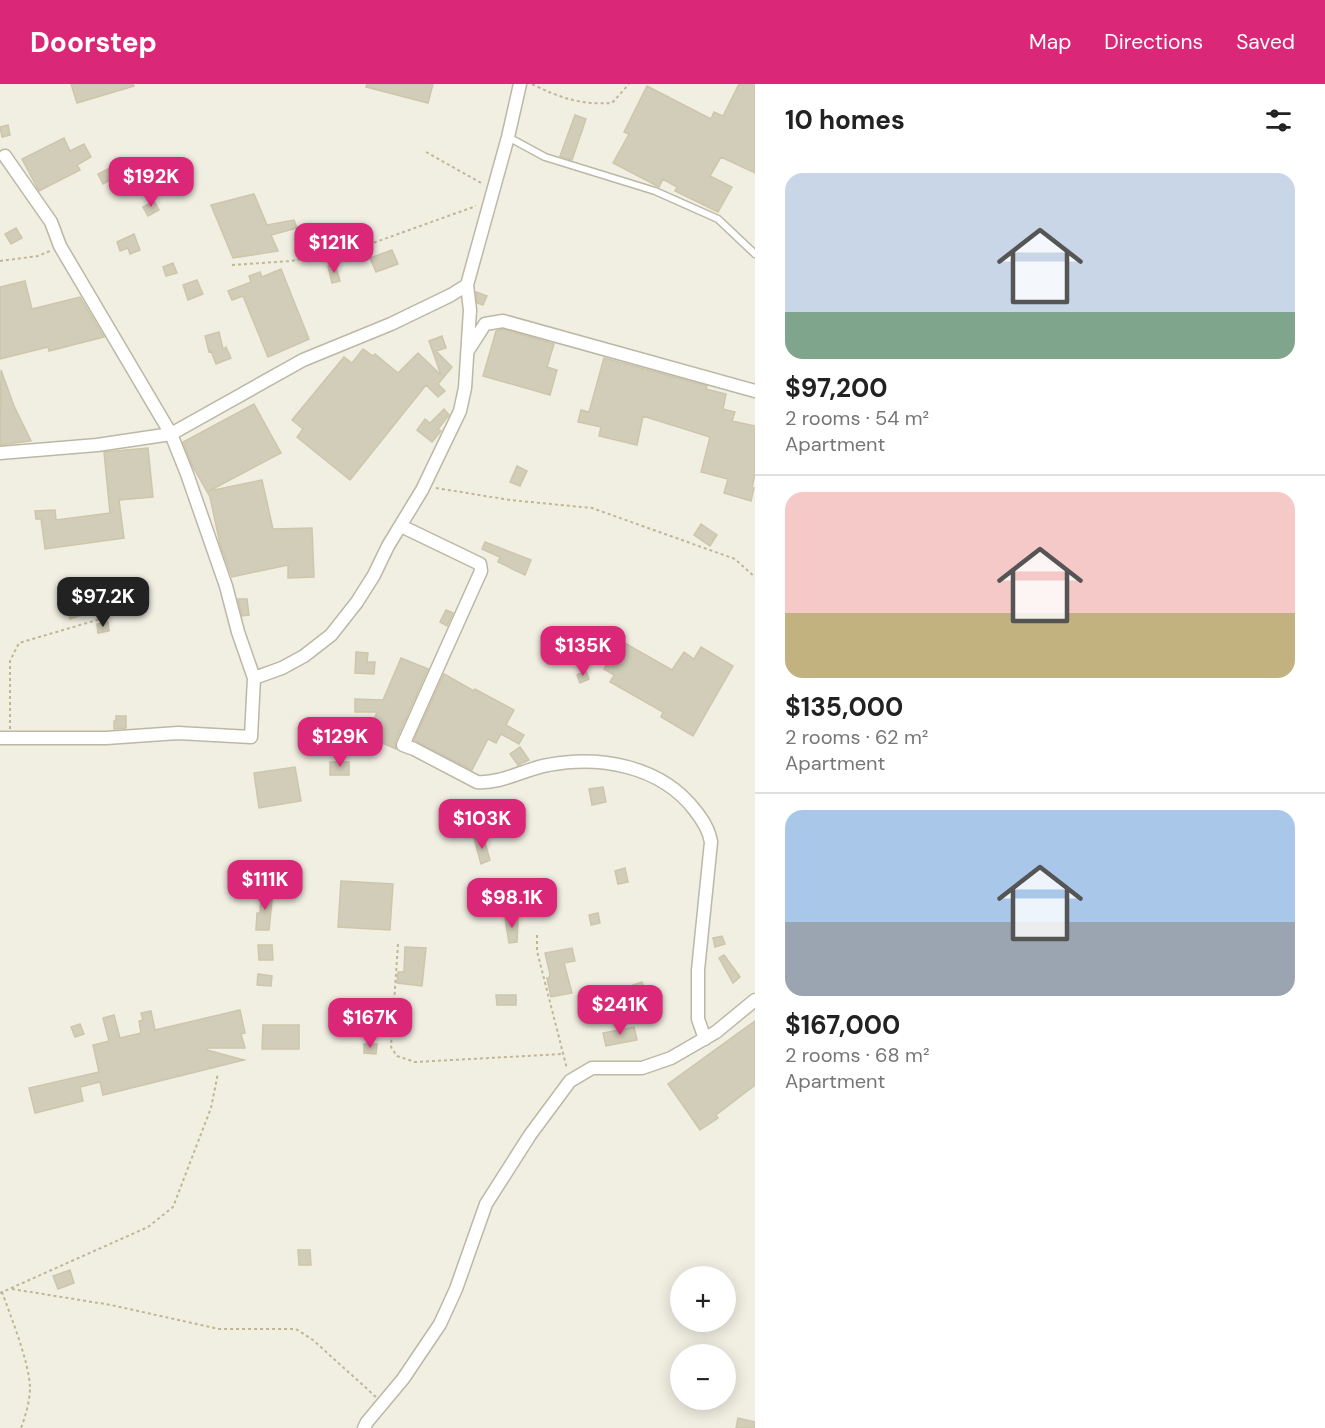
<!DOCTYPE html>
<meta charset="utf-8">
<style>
body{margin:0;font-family:"DM Sans",sans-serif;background:#f2f2f2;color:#222;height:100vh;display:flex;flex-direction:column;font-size:22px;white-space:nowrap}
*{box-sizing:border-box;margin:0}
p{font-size:20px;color:#767676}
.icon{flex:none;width:33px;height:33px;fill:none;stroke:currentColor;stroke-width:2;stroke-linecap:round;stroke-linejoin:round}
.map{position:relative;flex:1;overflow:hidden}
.drawer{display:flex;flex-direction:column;background:#fff;width:570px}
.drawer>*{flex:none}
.fabs{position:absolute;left:670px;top:1182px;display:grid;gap:12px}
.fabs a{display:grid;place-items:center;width:66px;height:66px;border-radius:50%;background:#fff;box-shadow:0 3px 15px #0003;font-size:30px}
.price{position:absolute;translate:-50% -51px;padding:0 14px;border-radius:12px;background:#db2777;color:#fff;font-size:20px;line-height:39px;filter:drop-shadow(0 2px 3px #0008)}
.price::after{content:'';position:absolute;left:50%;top:36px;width:18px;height:14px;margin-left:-9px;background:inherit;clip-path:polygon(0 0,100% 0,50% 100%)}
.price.active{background:#222;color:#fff}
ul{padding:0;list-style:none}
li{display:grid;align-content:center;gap:12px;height:318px;padding:0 30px}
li+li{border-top:2px solid #e0e0e0}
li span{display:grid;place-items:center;height:186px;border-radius:18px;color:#555}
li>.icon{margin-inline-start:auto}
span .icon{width:108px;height:108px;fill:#fffc;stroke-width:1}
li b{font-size:26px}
h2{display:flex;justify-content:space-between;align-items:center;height:72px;padding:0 30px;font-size:26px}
header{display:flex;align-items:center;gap:36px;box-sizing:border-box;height:84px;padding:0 30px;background:#db2777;color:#fff}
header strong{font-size:28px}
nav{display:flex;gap:33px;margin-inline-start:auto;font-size:21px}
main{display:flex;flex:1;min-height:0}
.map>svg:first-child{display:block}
.building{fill:#d2cdb8;stroke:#cdc6ab;stroke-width:1.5}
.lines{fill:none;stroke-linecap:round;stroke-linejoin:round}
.lane-casing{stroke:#bcb8a5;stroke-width:9}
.street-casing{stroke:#bcb8a5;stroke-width:15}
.path{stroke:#bdb796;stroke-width:2;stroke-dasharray:3 3;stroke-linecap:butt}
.lane{stroke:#fff;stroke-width:6}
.street{stroke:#fff;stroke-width:12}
</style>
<header>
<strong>Doorstep</strong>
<nav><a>Map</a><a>Directions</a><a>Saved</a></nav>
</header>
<main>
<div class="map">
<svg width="755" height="1344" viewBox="0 0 755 1344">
<rect width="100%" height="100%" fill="#f1efe2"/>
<path class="building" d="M71 0H133L134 2 77 19Z
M367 0H433L428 19 366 3Z
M739 0H755V89L721 73 710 92 732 103 718 128 675 107 677 103 663 95 659 103 613 79 629 50 624 48 647 2 711 35 714 28 723 32Z
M575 31 586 35 572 76 560 72Z
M8 41 10 51 2 53 0 43Z
M64 54 70 67 84 60 91 73 77 81 80 86 39 107 22 75Z
M110 84 115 93 103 100 98 90Z
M254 110 267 141 294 136 297 144 271 151 278 167 233 174 211 121Z
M154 117 159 126 148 132 143 123Z
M16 144 22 154 11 160 5 150Z
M134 150 140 166 130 170 128 164 120 167 117 158Z
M392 166 398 180 376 188 370 174Z
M173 179 177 189 166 192 163 183Z
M335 180 340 197 332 199 328 182Z
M281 185 309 255 268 273 243 212 232 216 228 207 251 198 249 192 260 188 262 193Z
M197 196 203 210 188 216 183 201Z
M25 197 32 225 80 213 104 253 49 267 48 263 0 275V203Z
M476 208 487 212 483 221 477 219Z
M503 245 554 260 547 283 557 286 550 311 483 292 496 247Z
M219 248 223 265 226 263 231 274 216 280 211 267 209 268 205 252Z
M442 252 446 264 436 267 452 283 438 300 445 307 438 313 426 301 350 396 297 353 303 345 292 336 344 273 352 279 363 265 373 272 375 270 398 289 418 269 441 291 429 257Z
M604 274 707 302 706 305 726 310 723 325 735 328 732 337 755 342V390L752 404H754L751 417 724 409 728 395 701 388 710 353 643 332 637 361 599 352 601 343 578 338 581 326 589 328Z
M1 286 14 322 31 357 0 361Z
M254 320 281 369 209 407 262 396 273 445 312 444 314 493 288 494V481L232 493 220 460 210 413 192 381 183 358Z
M444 325 449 331 438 345 441 347 432 358 417 346 425 335 430 339Z
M148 364 153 413 119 416 124 454 45 465 41 435H36L35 427 55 426 56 436 110 429 104 368Z
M517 382 527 387 520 402 510 398Z
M701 440 717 451 710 462 694 451Z
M485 458 531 476 525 491 498 478 500 473 482 465Z
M238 515H247L249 531 242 532Z
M82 522 84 530 70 535 68 527Z
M446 526 453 529 447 542 440 538Z
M108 538 109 547 98 549 97 540Z
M621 557 672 586 684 568 694 575 701 563 733 582 693 652 661 633 663 628 610 598 614 591 604 585Z
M356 568 368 569 367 578H375L374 590 355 589Z
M401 574 428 585 395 658 396 665 367 652 377 628H355V615L383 616Z
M586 587 589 595 580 599 577 591Z
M444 590 474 607 475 605 514 626 506 641 524 651 519 660 501 650 496 659 488 655 472 686 414 656Z
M116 632H126V644L114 645V637H116Z
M520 663 529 676 518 681 510 670Z
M330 678H349V691H330Z
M295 683 301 717 259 724 254 689Z
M603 703 606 718 592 721 589 705Z
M483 752 490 776 481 780 474 754Z
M625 784 628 798 618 800 615 787Z
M283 792 293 793 292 807H282Z
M253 794 264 795 263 805H252Z
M341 797 393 800 390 846 338 843Z
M505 799 508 809 492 813 489 803Z
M262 806 273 807 269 846H256L257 829H260Z
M598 829 600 839 591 841 589 831Z
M505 834H518L517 858 509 859Z
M722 852 725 860 715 863 713 854Z
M258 861H272L273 876H259Z
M405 863 426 864 422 902 397 899 398 888H404Z
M572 864 575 877 564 879 572 909 551 913 547 894H549L550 890 545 869Z
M724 871 740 893 733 899 719 874Z
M258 890 272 892 271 902 257 901Z
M642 898 645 908 636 911 633 901Z
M496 911H516V921H497Z
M240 926 245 949 241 950 245 964H208L207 966 244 976 103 1011 100 998 80 1003 83 1017 35 1029 29 1004 99 988 93 961 109 957 103 934 114 931 120 954 141 949 139 937 143 936 141 929 151 927 155 946Z
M755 937V1001L716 1031 718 1034 700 1046 668 1000Z
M80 940 84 950 75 953 71 943Z
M263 941H299V965H262Z
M634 943 637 956 606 962 603 949Z
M364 960H377L376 970 364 969Z
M298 1166H310L311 1181H299Z
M70 1186 74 1199 58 1205 53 1192Z
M738 1334 755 1338V1344H736Z"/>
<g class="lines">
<defs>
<path id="lane" d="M508 53 545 73 655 107 718 135 755 170"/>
<path id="street" d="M469 265 485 240 503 237 755 307
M0 369 97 361 171 350 303 276 391 240 451 211 467 201 508 53 520 0
M401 442 480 480 481 487 403 661 414 665 477 698C502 700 524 685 548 681 600 671 660 682 694 725 702 735 709 745 711 758L698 886V935L705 955
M254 594 282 584 304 572 331 551 357 518 374 491 388 462 422 406 460 327 465 304 470 226 467 201
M0 654H106L178 649 251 653 254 594 238 548 226 502 187 390 171 350 60 162 51 138 5 72
M364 1344 367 1338 403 1295 440 1240 456 1205 486 1120 530 1051 570 997 592 984H642L671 974 716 948 755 916"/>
</defs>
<use href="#lane" class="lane-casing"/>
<use href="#street" class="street-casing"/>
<path class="path" d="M532 0C560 14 581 21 612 19L629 0
M426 68 483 100
M0 177 38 172 50 167
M232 181 291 177 373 159 476 122
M436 404 510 416 592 424 735 475 755 493
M10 645V577L19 559 114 531 147 525
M537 851V867L567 985
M398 860 391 963 397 972 415 978 563 970
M12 1205 111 1221 219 1245H296L313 1256 376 1313
M2 1208C11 1233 29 1278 30 1303 30 1316 26 1331 21 1344
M0 1209 148 1143 173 1123 211 1024 218 989"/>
<use href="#lane" class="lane"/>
<use href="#street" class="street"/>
</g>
</svg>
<div class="fabs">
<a>+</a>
<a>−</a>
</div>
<b class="price" style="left:151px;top:124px">$192K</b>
<b class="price" style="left:334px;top:190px">$121K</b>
<b class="price active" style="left:103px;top:544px">$97.2K</b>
<b class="price" style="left:583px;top:593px">$135K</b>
<b class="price" style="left:340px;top:684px">$129K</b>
<b class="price" style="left:482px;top:766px">$103K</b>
<b class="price" style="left:265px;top:827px">$111K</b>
<b class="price" style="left:512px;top:845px">$98.1K</b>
<b class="price" style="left:620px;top:952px">$241K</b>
<b class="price" style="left:370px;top:965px">$167K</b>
</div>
<section class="drawer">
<h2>10 homes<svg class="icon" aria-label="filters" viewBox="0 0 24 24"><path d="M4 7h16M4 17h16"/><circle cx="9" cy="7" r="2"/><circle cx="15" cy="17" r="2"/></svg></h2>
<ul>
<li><span style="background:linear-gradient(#c9d6e8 75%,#7fa58c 0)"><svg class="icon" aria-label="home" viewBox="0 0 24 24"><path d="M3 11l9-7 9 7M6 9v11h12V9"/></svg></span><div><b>$97,200</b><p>2 rooms · 54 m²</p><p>Apartment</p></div></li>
<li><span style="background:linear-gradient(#f6c9c9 65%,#c2b280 0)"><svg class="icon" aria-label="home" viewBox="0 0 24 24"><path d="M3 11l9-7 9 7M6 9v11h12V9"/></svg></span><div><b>$135,000</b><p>2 rooms · 62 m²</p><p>Apartment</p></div></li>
<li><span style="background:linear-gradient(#a9c7e8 60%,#9aa5b1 0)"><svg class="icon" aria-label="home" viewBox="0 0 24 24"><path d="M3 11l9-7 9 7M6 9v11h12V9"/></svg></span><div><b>$167,000</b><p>2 rooms · 68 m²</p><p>Apartment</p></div></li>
</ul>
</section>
</main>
